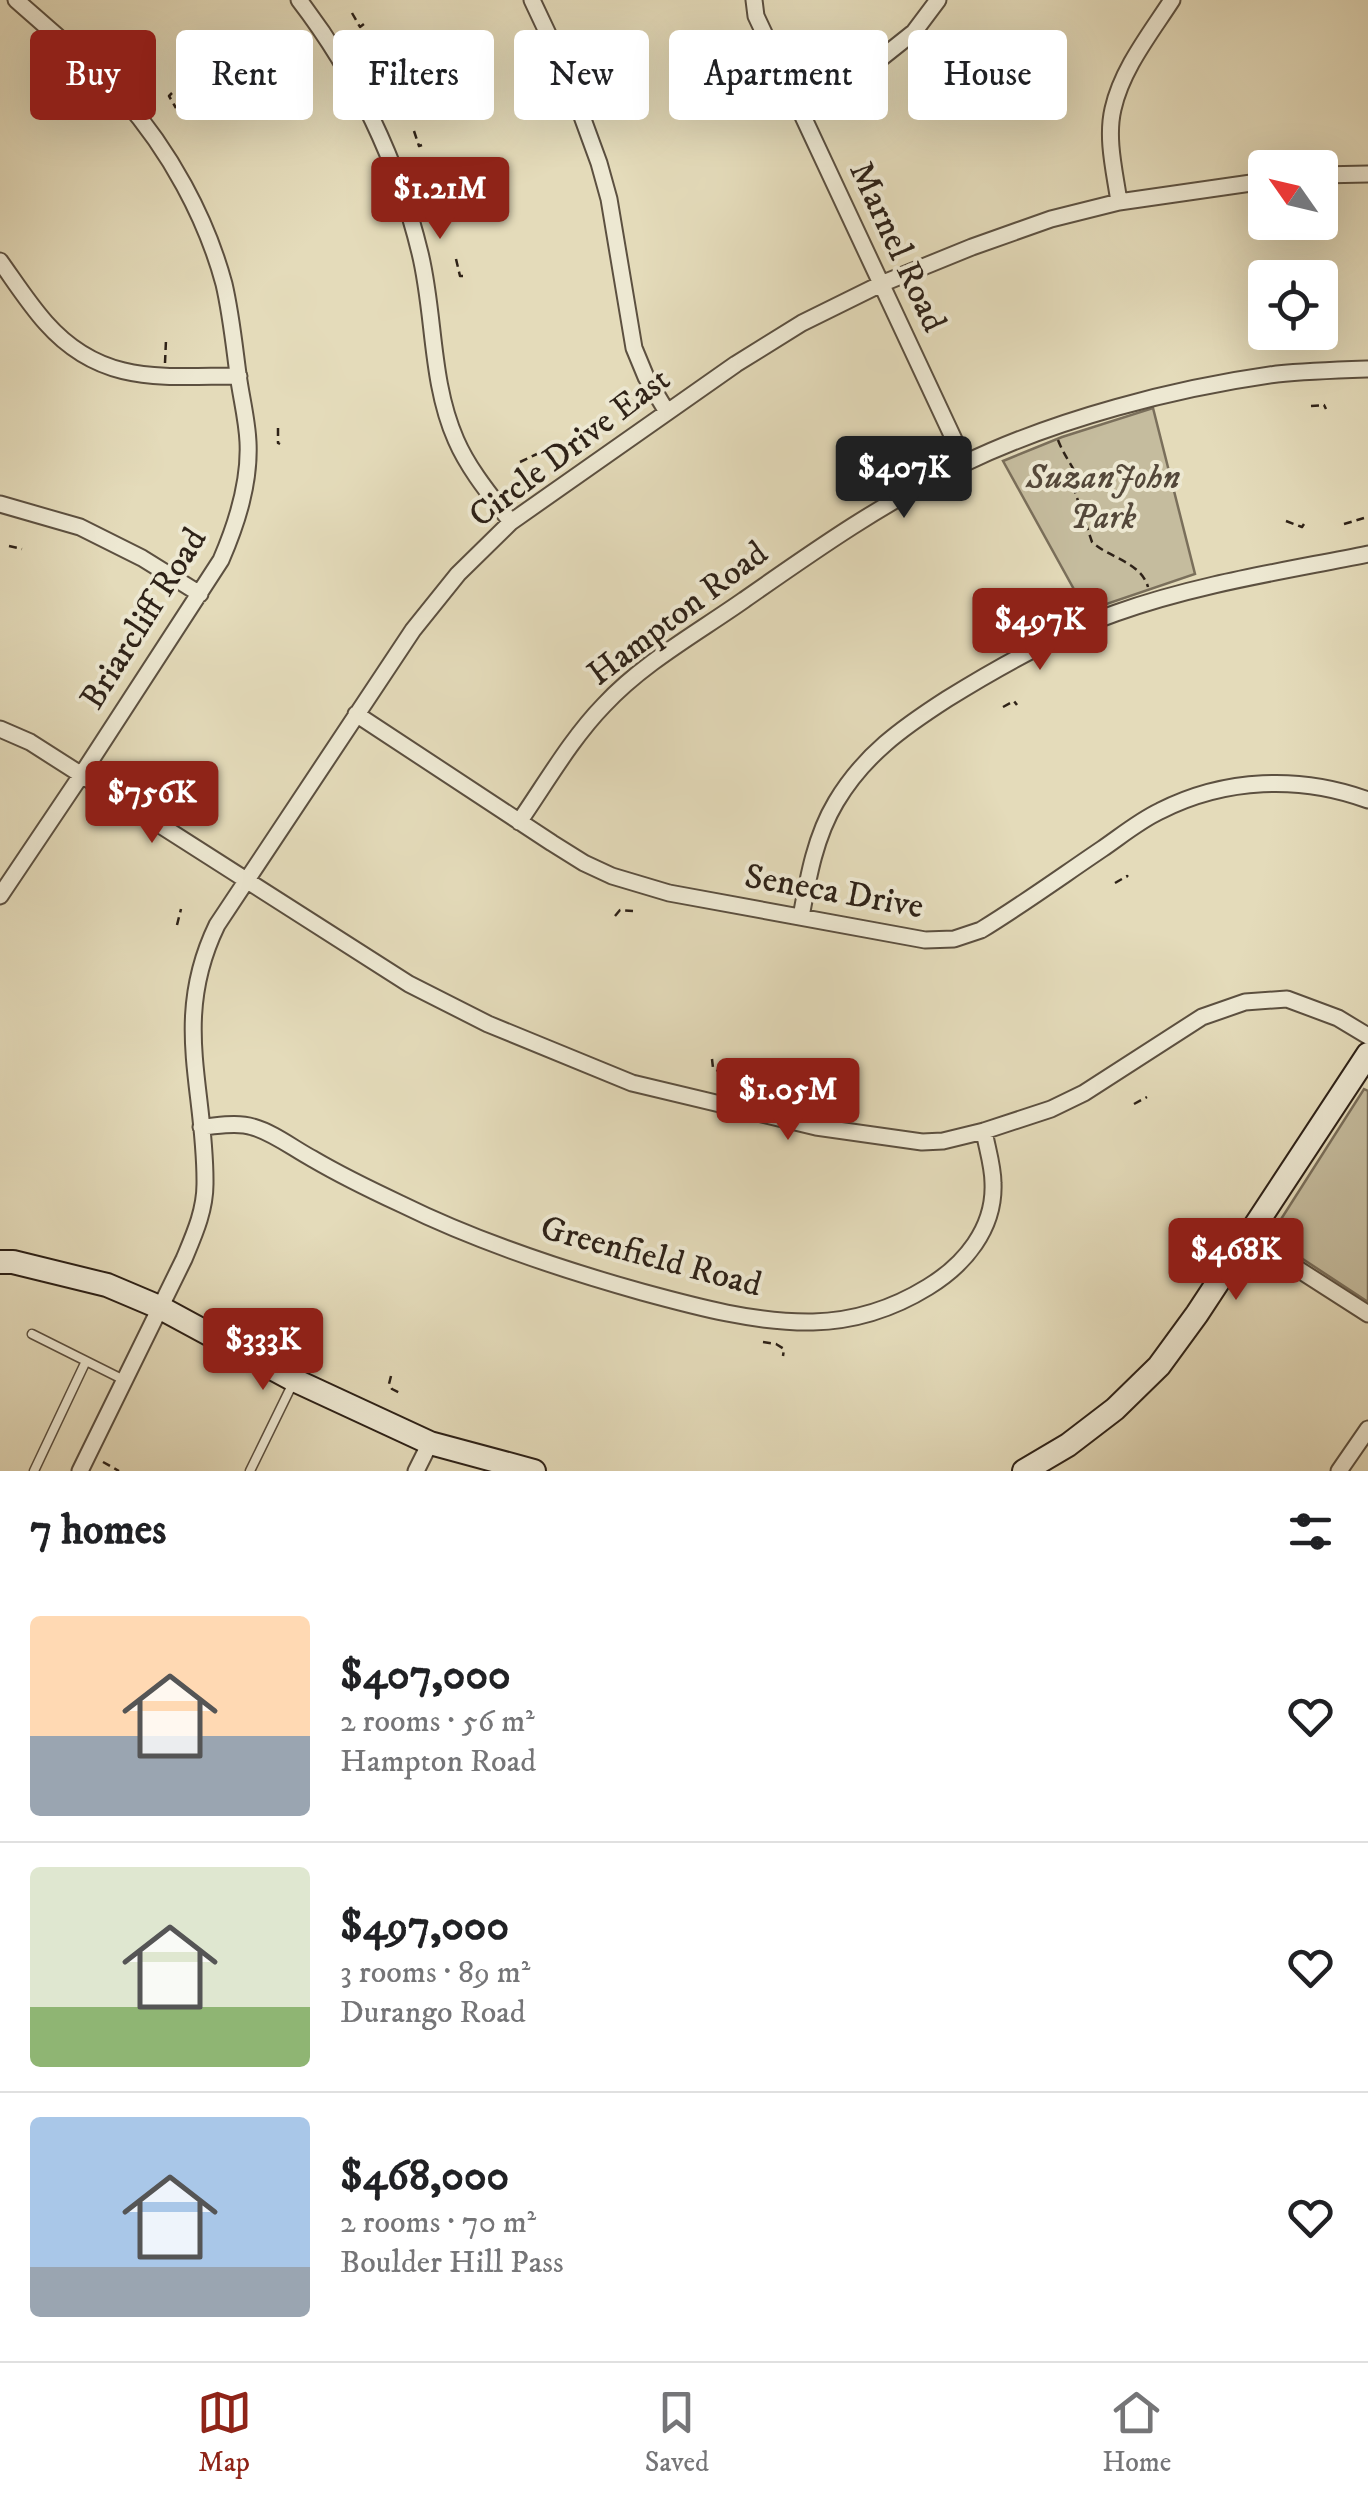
<!DOCTYPE html>
<meta charset="utf-8">
<style>
body{margin:0;font-family:"IM FELL DW Pica",serif;background:#f2f2f2;color:#202124;height:100vh;display:flex;flex-direction:column;font-size:38px;white-space:nowrap}
*{box-sizing:border-box;margin:0}
p{font-size:32px;color:#757577}
.icon{flex:none;width:55px;height:55px;fill:none;stroke:currentColor;stroke-width:2;stroke-linecap:round;stroke-linejoin:round}
.map{position:relative;height:1471px;overflow:hidden}
.details{display:flex;flex-direction:column;background:#fff;flex:1}
.details>*{flex:none}
.guide{position:absolute;left:30px;top:30px;width:1310px;height:90px;display:flex;gap:20px}
.needle{width:65px;rotate:304deg}
.fabs{position:absolute;left:1248px;top:150px;display:grid;gap:20px}
.fabs a{display:grid;place-items:center;width:90px;height:90px;border-radius:10px;background:#fff;box-shadow:0 10px 40px #0002;font-size:50px}
.price{position:absolute;translate:-50% -85px;padding:0 22px;border-radius:10px;background:#8f2418;color:#fff;font-size:32px;line-height:65px;filter:drop-shadow(0 2px 5px #0008)}
.price::after{content:'';position:absolute;left:50%;top:60px;width:30px;height:22px;margin-left:-15px;background:inherit;clip-path:polygon(0 0,100% 0,50% 100%)}
.price.active{background:#222;color:#fff}
ul{padding:0;list-style:none}
li{display:flex;align-items:center;gap:30px;height:250px;padding:0 30px}
li+li{border-top:2px solid #e0e0e0}
li span{display:grid;place-items:center;flex:none;width:280px;height:200px;border-radius:10px;color:#555}
li>.icon{margin-inline-start:auto}
span .icon{width:120px;height:120px;fill:#fffc;stroke-width:1}
li b{font-size:42px}
h2{display:flex;justify-content:space-between;align-items:center;height:120px;padding:0 30px;font-size:42px}
.tag{padding:0 35px;border-radius:10px;background:#fff;box-shadow:0 10px 40px #0002;font-size:35px;line-height:90px}
.tag.active{background:#8f2418;color:#fff}
.tabs{display:flex;justify-content:space-around;align-items:center;height:140px;border-top:2px solid #e0e0e0;background:#fff;font-size:28px;color:#757577}
.tabs a{display:grid;justify-items:center;gap:5px}
.tabs .active{color:#8f2418}
.map>svg:first-child{display:block}
.green{fill:#c5bc9e;stroke:#7a6f5b;stroke-width:2.5}
.lines{fill:none;stroke-linecap:round;stroke-linejoin:round}
.lane-casing{stroke:#5c5040;stroke-width:11}
.street-casing{stroke:#5c5040;stroke-width:19}
.secondary-casing{stroke:#2e2218;stroke-width:26}
.path{stroke:#2e2218;stroke-width:2.5;stroke-dasharray:8 5;stroke-linecap:butt}
.lane{stroke:#ede8d2;stroke-width:8}
.street{stroke:#ede8d2;stroke-width:15}
.secondary{stroke:#ede8d2;stroke-width:22}
.labels{text-anchor:middle;dominant-baseline:central;stroke-width:8;stroke-linejoin:round;paint-order:stroke}
.street-label{font-size:35px;fill:#2e2218;stroke:#ede8d2}
.park-label{font-size:35px;font-style:italic;fill:#54483a;stroke:#ede8d2}
</style>
<div class="map">
<svg width="1368" height="1471" viewBox="0 0 1368 1471">
<rect width="100%" height="100%" fill="#e4dbba"/>
<filter id="stains"><feTurbulence type="fractalNoise" baseFrequency=".002" numOctaves="4"/><feColorMatrix values="0 0 0 0 .2 0 0 0 0 .09 0 0 0 0 .02 0 0 0 .5 -.17"/></filter>
<radialGradient id="worn" r=".72"><stop offset=".6" stop-color="#630" stop-opacity="0"/><stop offset="1" stop-color="#630" stop-opacity=".3"/></radialGradient>
<path class="green" d="M1153 408 1195 574 1086 611 1003 461 1062 437Z
M1364 1089 1368 1091V1302L1283 1246 1278 1240 1276 1227Z"/>
<g class="lines">
<defs>
<path id="lane" d="M32 1334 124 1380
M34 1471 86 1361
M250 1471 292 1385"/>
<path id="street" d="M299 0C356 74 398 162 420 253 435 314 430 381 456 440 469 470 491 496 511 522
M532 0 565 70 599 163 609 199 634 348 646 377 667 412
M754 0 756 16 965 463
M798 107 865 71 914 32 938 0
M1320 175 1368 174
M1119 202C1115 173 1106 139 1113 109 1122 69 1150 34 1172 0
M0 261C15 282 29 304 46 323 102 386 162 376 239 376
M0 504 80 527 142 558 200 594
M356 714 552 843 584 863 612 876 669 893 925 940 954 939 981 930C1022 905 1062 876 1102 849 1121 836 1139 821 1160 811 1225 778 1300 775 1368 800
M0 729 30 742 409 984 488 1024 632 1083 816 1127 922 1142 943 1141 984 1131 1051 1109 1084 1093 1202 1017 1245 1002 1287 999 1338 1018 1368 1036
M519 822C546 783 571 739 604 705 643 663 697 633 744 600 814 551 885 501 963 464 1056 419 1175 388 1277 374 1307 371 1338 370 1368 369
M0 896 82 774 221 560C237 523 250 483 248 442 247 419 241 397 238 374 234 344 231 314 224 284 206 217 169 150 123 98 90 63 52 32 16 0
M801 917C808 878 815 837 836 802 864 755 902 728 947 699 1000 666 1057 634 1116 613 1197 584 1284 571 1368 554
M201 1127C218 1126 237 1122 253 1127 274 1133 294 1149 313 1159 342 1176 371 1190 401 1204 478 1242 560 1269 642 1292 697 1307 756 1323 813 1322 854 1321 894 1308 928 1287 964 1265 995 1229 993 1183 993 1166 987 1148 984 1131
M1248 1237 1368 1314
M80 1471 184 1259C194 1235 205 1211 205 1184 206 1089 171 1020 217 925L413 630 458 574 511 522 736 364 802 323 881 284 972 247 1051 219 1119 202 1265 181
M416 1471 430 1443
M1339 1471 1368 1429"/>
<path id="secondary" d="M0 1262H13L107 1285 159 1307 294 1380 430 1443 534 1471
M1024 1471 1068 1445 1115 1409 1159 1366 1197 1314 1368 1054"/>
</defs>
<use href="#lane" class="lane-casing"/>
<use href="#street" class="street-casing"/>
<use href="#secondary" class="secondary-casing"/>
<path class="path" d="M352 13 360 27 364 24
M373 52 382 66 384 65
M59 86 68 97
M172 93 169 96 176 108
M414 131 419 146 422 145
M432 174 437 187 440 186
M456 259 460 276H463
M165 363 166 340
M1311 406 1324 405 1326 409
M278 428V443L280 444
M1058 440C1064 456 1074 467 1080 483L1075 492 1092 542C1109 558 1141 562 1148 587
M520 462 537 454
M1286 521 1302 527 1304 524
M1344 524 1364 518
M9 546 22 549
M1003 707 1014 701 1017 705
M1115 883 1127 876 1128 877
M615 916 620 910 633 911
M177 925 181 909
M712 1059 713 1068 723 1074
M1134 1104 1147 1097
M763 1342 776 1344 784 1349 783 1356
M391 1376 389 1384 392 1389 400 1393
M103 1462 119 1471"/>
<use href="#lane" class="lane"/>
<use href="#street" class="street"/>
<use href="#secondary" class="secondary"/>
</g>
<g class="labels">
<g class="street-label">
<text transform="translate(897 247) rotate(65)">Marnel Road</text>
<text transform="translate(570 448) rotate(-37)">Circle Drive East</text>
<text transform="translate(678 614) rotate(-37)">Hampton Road</text>
<text transform="translate(144 619) rotate(-58)">Briarcliff Road</text>
<text transform="translate(834 892) rotate(10)">Seneca Drive</text>
<text transform="translate(651 1257) rotate(15)">Greenfield Road</text>
</g>
<g class="park-label">
<text x="1103" y="478">SuzanJohn<tspan x="1103" dy="40">Park</tspan></text>
</g>
</g>
<rect width="100%" height="100%" filter="url(#stains)"/>
<rect width="100%" height="100%" fill="url(#worn)"/>
</svg>
<div class="fabs">
<a><svg class="needle" viewBox="-14 -14 28 28"><path d="M0-13l5 13h-10z" fill="#e53935"/><path d="M0 13l5-13h-10z" fill="#757577"/></svg></a>
<a><svg class="icon" aria-label="locate" viewBox="0 0 24 24"><circle cx="12" cy="12" r="6"/><path d="M12 2v4M12 18v4M2 12h4M18 12h4"/></svg></a>
</div>
<b class="price" style="left:440px;top:242px">$1.21M</b>
<b class="price active" style="left:904px;top:521px">$407K</b>
<b class="price" style="left:1040px;top:673px">$497K</b>
<b class="price" style="left:152px;top:846px">$756K</b>
<b class="price" style="left:788px;top:1143px">$1.05M</b>
<b class="price" style="left:1236px;top:1303px">$468K</b>
<b class="price" style="left:263px;top:1393px">$333K</b>
<div class="guide">
<a class="tag active">Buy</a>
<a class="tag">Rent</a>
<a class="tag">Filters</a>
<a class="tag">New</a>
<a class="tag">Apartment</a>
<a class="tag">House</a>
</div>
</div>
<section class="details">
<h2>7 homes<svg class="icon" aria-label="filters" viewBox="0 0 24 24"><path d="M4 7h16M4 17h16"/><circle cx="9" cy="7" r="2"/><circle cx="15" cy="17" r="2"/></svg></h2>
<ul>
<li><span style="background:linear-gradient(#ffd9b3 60%,#9aa5b1 0)"><svg class="icon" aria-label="home" viewBox="0 0 24 24"><path d="M3 11l9-7 9 7M6 9v11h12V9"/></svg></span><div><b>$407,000</b><p>2 rooms · 56 m²</p><p>Hampton Road</p></div><svg class="icon" aria-label="heart" viewBox="0 0 24 24"><path d="M12 20l-8-8c-3-5 5-10 8-4 3-6 11-1 8 4z"/></svg></li>
<li><span style="background:linear-gradient(#dfe7d0 70%,#8fb573 0)"><svg class="icon" aria-label="home" viewBox="0 0 24 24"><path d="M3 11l9-7 9 7M6 9v11h12V9"/></svg></span><div><b>$497,000</b><p>3 rooms · 89 m²</p><p>Durango Road</p></div><svg class="icon" aria-label="heart" viewBox="0 0 24 24"><path d="M12 20l-8-8c-3-5 5-10 8-4 3-6 11-1 8 4z"/></svg></li>
<li><span style="background:linear-gradient(#a9c7e8 75%,#9aa5b1 0)"><svg class="icon" aria-label="home" viewBox="0 0 24 24"><path d="M3 11l9-7 9 7M6 9v11h12V9"/></svg></span><div><b>$468,000</b><p>2 rooms · 70 m²</p><p>Boulder Hill Pass</p></div><svg class="icon" aria-label="heart" viewBox="0 0 24 24"><path d="M12 20l-8-8c-3-5 5-10 8-4 3-6 11-1 8 4z"/></svg></li>
</ul>
</section>
<nav class="tabs">
<a class="active"><svg class="icon" aria-label="map" viewBox="0 0 24 24"><path d="M3 6l6-2 6 2 6-2v14l-6 2-6-2-6 2zM9 4v14M15 6v14"/></svg>Map</a>
<a><svg class="icon" aria-label="saved" viewBox="0 0 24 24"><path d="M7 4h10v16l-5-4-5 4z"/></svg>Saved</a>
<a><svg class="icon" aria-label="home" viewBox="0 0 24 24"><path d="M3 11l9-7 9 7M6 9v11h12V9"/></svg>Home</a>
</nav>
